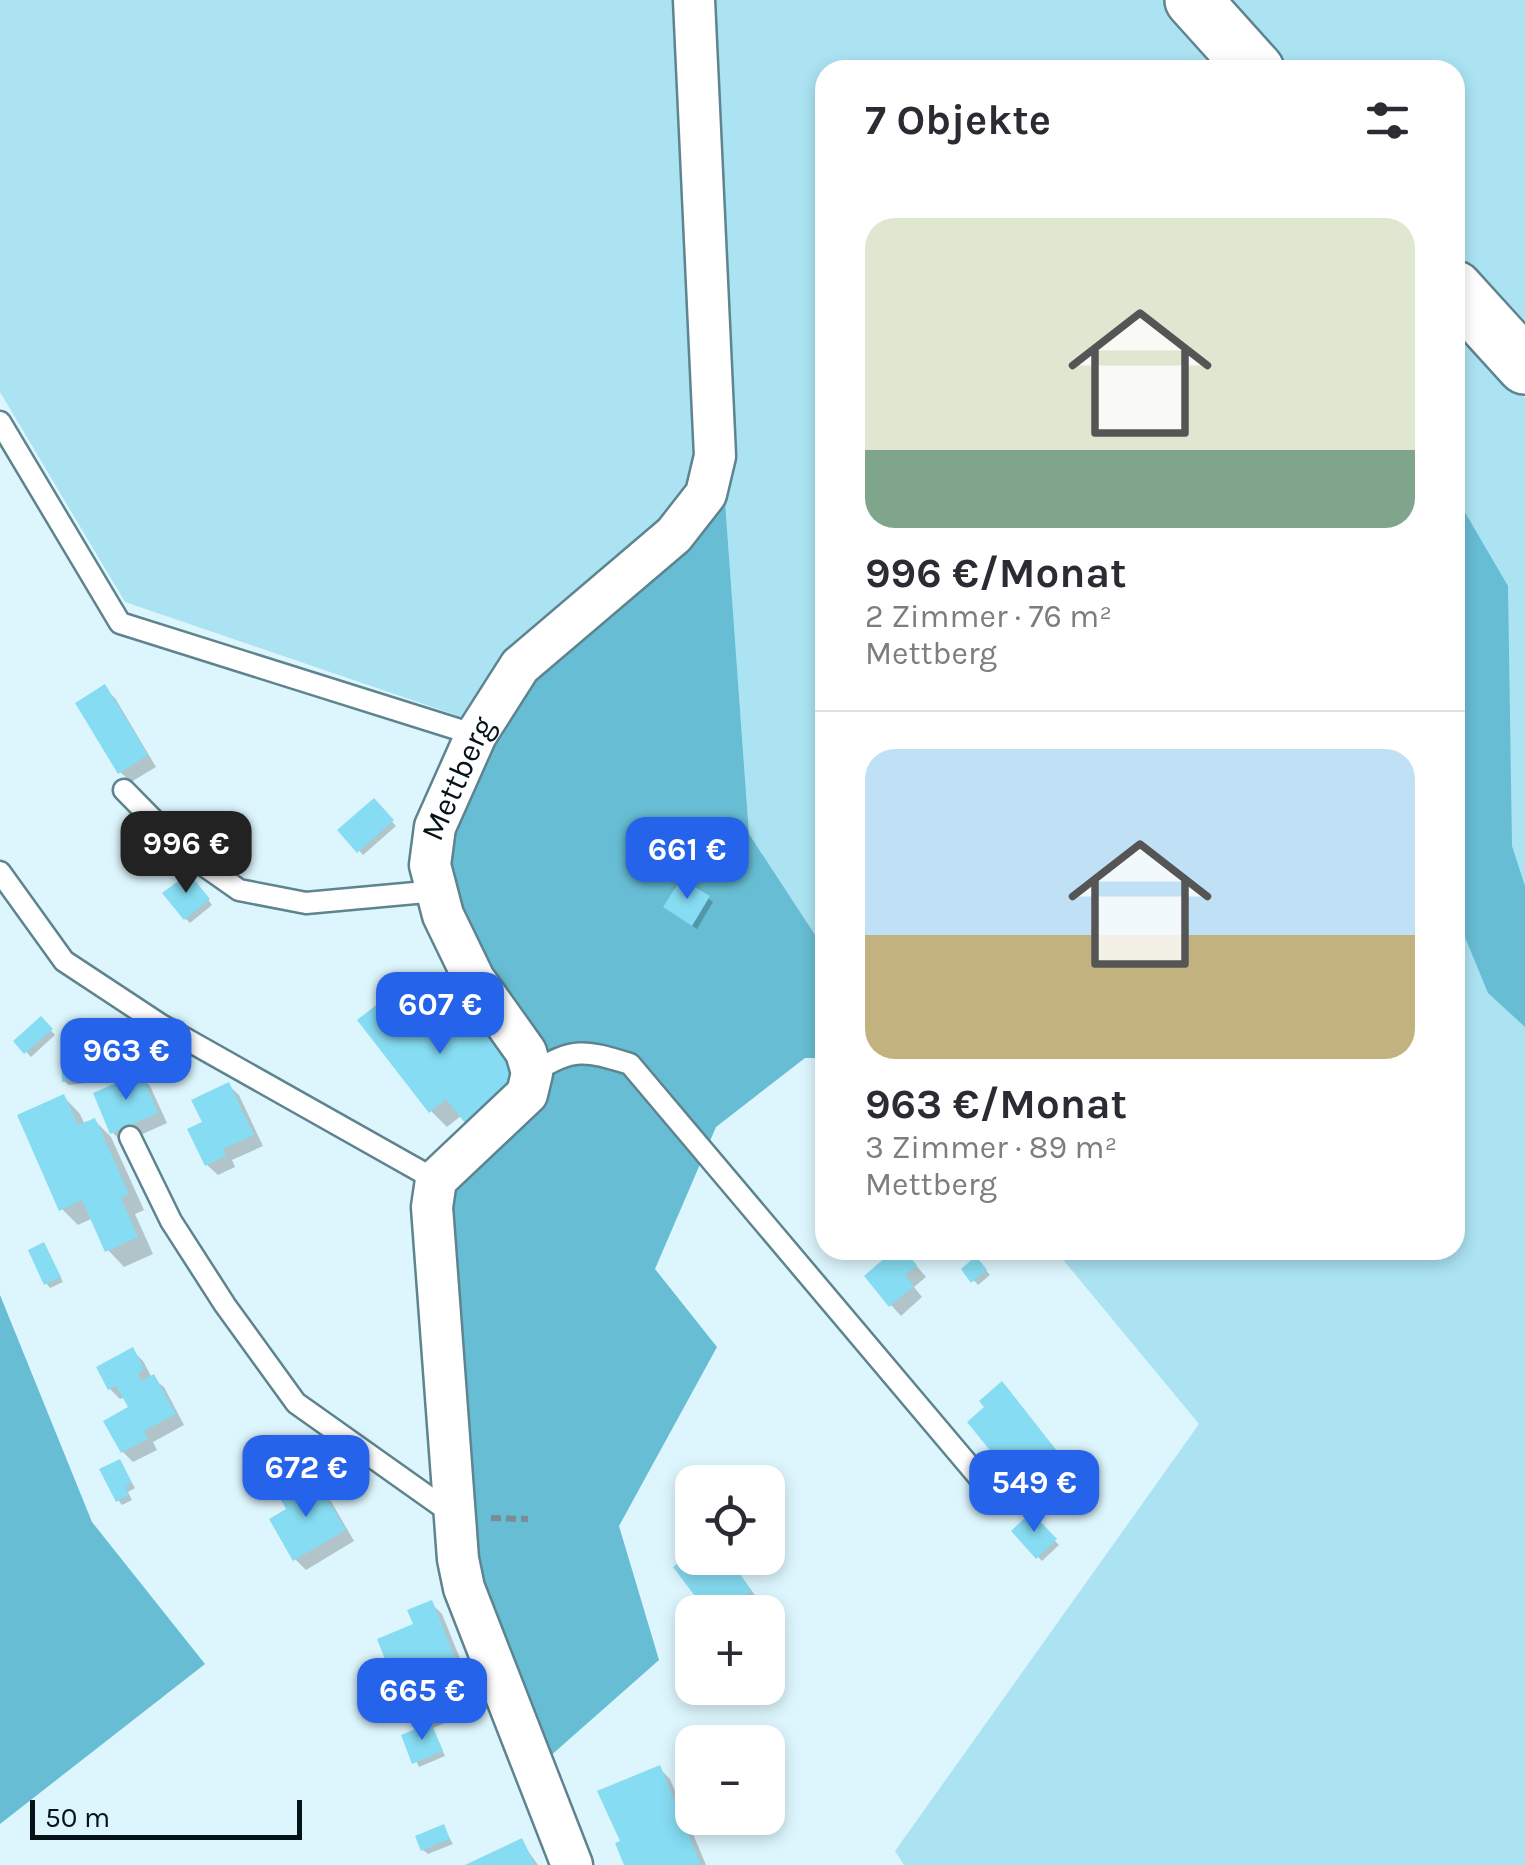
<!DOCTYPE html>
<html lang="de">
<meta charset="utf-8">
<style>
body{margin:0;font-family:Karla,sans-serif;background:#f7f7f7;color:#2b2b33;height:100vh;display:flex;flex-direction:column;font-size:38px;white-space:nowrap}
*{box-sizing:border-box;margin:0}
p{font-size:32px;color:#7c7c81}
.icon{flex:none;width:55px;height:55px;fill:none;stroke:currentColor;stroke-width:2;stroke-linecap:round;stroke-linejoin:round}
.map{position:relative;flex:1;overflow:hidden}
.panel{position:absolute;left:815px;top:60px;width:650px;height:1200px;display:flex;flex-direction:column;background:#fff;border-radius:30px;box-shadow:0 5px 15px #0003}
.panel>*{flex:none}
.tools{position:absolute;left:675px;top:1465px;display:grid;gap:20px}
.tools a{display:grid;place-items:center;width:110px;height:110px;border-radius:20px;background:#fff;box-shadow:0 5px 15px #0003;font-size:50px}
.scale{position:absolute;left:30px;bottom:25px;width:272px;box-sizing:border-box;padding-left:10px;border:5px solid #041317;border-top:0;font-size:28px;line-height:35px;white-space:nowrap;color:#041317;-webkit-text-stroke:8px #ddf6fd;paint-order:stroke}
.price{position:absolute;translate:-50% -85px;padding:0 22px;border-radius:20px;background:#2563eb;color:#fff;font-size:32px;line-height:65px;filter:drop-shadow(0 2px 5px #0008)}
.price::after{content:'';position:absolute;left:50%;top:60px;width:30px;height:22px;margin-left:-15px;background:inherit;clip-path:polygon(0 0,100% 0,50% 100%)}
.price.selected{background:#222;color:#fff}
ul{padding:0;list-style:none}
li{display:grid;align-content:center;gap:20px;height:530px;padding:0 50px}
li+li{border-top:2px solid #e1e1e2}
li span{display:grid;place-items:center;height:310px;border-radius:30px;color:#555}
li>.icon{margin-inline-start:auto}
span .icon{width:180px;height:180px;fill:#fffc;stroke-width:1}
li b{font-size:42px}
h2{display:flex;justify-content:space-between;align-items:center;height:120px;padding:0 50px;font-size:42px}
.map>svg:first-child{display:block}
.green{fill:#abe3f3}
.forest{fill:#67bdd3}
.shadow{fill:#0003}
.building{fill:#86dcf2}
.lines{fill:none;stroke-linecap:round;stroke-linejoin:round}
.service-casing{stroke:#5d848f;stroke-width:25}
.minor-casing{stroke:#5d848f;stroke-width:45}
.secondary-casing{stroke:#5d848f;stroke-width:60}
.path{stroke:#798d93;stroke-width:6;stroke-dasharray:10 5;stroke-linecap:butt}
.service{stroke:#fff;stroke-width:20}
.minor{stroke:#fff;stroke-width:40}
.secondary{stroke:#fff;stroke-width:55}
.labels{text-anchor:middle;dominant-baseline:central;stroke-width:8;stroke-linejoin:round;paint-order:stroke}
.street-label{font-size:32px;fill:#041317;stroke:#ddf6fd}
</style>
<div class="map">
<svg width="1525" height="1865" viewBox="0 0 1525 1865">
<rect width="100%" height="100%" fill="#ddf6fd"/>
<path class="green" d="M0 0H685L699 491 473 721 125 602 0 392Z
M703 0H1170L1233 70H825V950L749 834 722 459Z
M1222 0H1525V335L1455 258V70H1285Z
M1455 319 1525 398V1865H904L895 1851 1199 1424 1055 1250H1455Z"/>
<path class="forest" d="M722 459 749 834 825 950V1058H805L716 1127 655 1269 717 1347 619 1526 659 1660 548 1758 469 1567 450 1181 532 1106 453 911 444 827 484 737Z
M1463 509 1508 586 1512 846 1525 886V1027L1488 993 1455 913V515Z
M0 1295 92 1522 205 1664 0 1824Z"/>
<path class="shadow" d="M104 688 115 698 156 767 131 782 120 772Z
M373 801 396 826 363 855 341 831Z
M193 880 212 905 190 923 185 918Z
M708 898 713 902 697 929 670 911Z
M398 992 436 1036 458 1028 472 1017 537 1095 483 1138 462 1115 447 1127 431 1111Z
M41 1019 55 1035 31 1057 16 1041Z
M77 1046 81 1051 86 1083 69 1085 64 1081Z
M140 1075 150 1086 167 1123 123 1143 112 1132Z
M228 1085 239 1095 263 1146 232 1160 235 1167 218 1175 207 1165 205 1123Z
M64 1097 80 1114 85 1125 95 1121 111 1137 144 1210 135 1214 153 1254 124 1267 108 1250 93 1218 78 1225 62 1209Z
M44 1245 63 1282 50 1288 46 1283Z
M976 1259 990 1275 978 1285 964 1269Z
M891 1263H914L926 1277 914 1287 922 1297 901 1316 891 1305Z
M132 1350 143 1361 152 1378 164 1387 184 1425 153 1442 157 1450 133 1462 123 1452 131 1408 125 1397 120 1399 110 1389Z
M1012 1395 1077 1477 1042 1507 971 1422 988 1407Z
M120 1462 135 1488 128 1492 132 1500 122 1505 118 1500Z
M314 1481 325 1491 354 1541 306 1570 295 1559 290 1510Z
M1031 1516 1059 1545 1042 1561 1014 1532Z
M692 1556 728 1558 767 1612H710L677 1568Z
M431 1603 442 1614 480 1708 433 1728 445 1756 419 1767 404 1736 434 1724 426 1715 415 1687 407 1691 396 1680 416 1625Z
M659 1768 670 1779 706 1865H627L623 1842Z
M443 1827 453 1844 428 1854 423 1850Z
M521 1841 538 1865H470Z"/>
<path class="building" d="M105 684 148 755 118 774 75 703Z
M374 798 394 820 357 853 337 830Z
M189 873 210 899 184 920 162 893Z
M681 879 710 896 692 926 663 907Z
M398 988 434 1035 453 1019 458 1025 472 1014 522 1078 465 1123 446 1099 429 1113 357 1020Z
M41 1016 53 1029 24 1054 13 1041Z
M61 1044H78L82 1079 62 1082Z
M141 1072 158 1113 110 1134 93 1093Z
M229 1082 254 1135 223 1149 226 1156 205 1166 187 1129 202 1122 191 1100Z
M64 1094 78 1125 95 1118 129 1194 121 1198 138 1237 105 1252 82 1200 59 1211 17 1115Z
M44 1242 61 1277 44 1285 28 1250Z
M903 1250 917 1265 905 1275 914 1286 889 1307 864 1276 887 1256 891 1260Z
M976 1256 987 1270 971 1283 961 1269Z
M133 1347 144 1369 138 1373 141 1381 154 1374 176 1414 144 1431 148 1439 121 1453 103 1421 128 1407 116 1386 108 1390 96 1367Z
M1002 1381 1068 1465 1029 1499 967 1422 984 1407 979 1401Z
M120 1459 132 1483 125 1487 129 1495 116 1502 99 1469Z
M315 1478 346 1530 293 1561 269 1519 286 1509 280 1498Z
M1031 1512 1057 1539 1036 1559 1011 1531Z
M692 1553V1558H728L752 1591 723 1612H707L673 1567Z
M758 1597 766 1610 763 1612H736Z
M432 1600 471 1698 424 1717 407 1676 394 1682 377 1639 413 1624 407 1610Z
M431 1723 443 1751 412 1764 401 1735Z
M660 1765 688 1833 701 1865H624L615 1843 620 1841 597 1791Z
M444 1824 450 1839 421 1851 415 1836Z
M522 1838 535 1865H465Z"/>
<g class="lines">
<defs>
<path id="service" d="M0 422 120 623 476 735
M124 790 185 852 239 890 306 903 437 891
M0 872 64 961 161 1025 436 1180
M532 1073C574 1047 584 1050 630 1064L999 1501
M130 1137 171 1221 225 1305 296 1403 454 1515"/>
<g id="minor">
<path id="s1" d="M572 1865 464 1588 458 1559 432 1207 436 1180 527 1094 532 1073 526 1052 474 979 443 915 430 865 435 827 476 735 520 666 674 535 706 494 715 456 694 0"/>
</g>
<path id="secondary" d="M1193 0 1256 70
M1455 289 1525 366"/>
</defs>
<use href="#service" class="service-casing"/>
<use href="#minor" class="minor-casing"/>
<use href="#secondary" class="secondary-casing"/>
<path class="path" d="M491 1518 528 1519"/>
<use href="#service" class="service"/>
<use href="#minor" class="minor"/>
<use href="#secondary" class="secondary"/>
</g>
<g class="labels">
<g class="street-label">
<text stroke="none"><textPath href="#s1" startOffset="1180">Mettberg</textPath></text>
</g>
</g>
</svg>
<div class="tools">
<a><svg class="icon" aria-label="locate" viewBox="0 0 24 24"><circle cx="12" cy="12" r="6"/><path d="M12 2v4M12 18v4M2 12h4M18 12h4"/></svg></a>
<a>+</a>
<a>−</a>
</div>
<div class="scale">50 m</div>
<b class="price selected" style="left:186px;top:896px">996 €</b>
<b class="price" style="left:687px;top:902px">661 €</b>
<b class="price" style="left:440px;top:1057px">607 €</b>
<b class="price" style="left:126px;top:1103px">963 €</b>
<b class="price" style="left:306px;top:1520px">672 €</b>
<b class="price" style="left:1034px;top:1535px">549 €</b>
<b class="price" style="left:422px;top:1743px">665 €</b>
<section class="panel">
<h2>7 Objekte<svg class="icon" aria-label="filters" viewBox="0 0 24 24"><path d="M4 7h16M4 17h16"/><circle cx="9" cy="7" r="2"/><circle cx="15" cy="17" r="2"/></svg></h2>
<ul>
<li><span style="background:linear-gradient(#dfe7d0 75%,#7fa58c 0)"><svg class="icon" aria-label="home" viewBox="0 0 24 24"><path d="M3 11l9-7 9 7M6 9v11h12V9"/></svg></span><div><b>996 €/Monat</b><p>2 Zimmer · 76 m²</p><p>Mettberg</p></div></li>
<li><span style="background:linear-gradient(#bfe0f5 60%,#c2b280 0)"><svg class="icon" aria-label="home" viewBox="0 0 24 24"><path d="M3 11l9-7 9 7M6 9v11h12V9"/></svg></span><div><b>963 €/Monat</b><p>3 Zimmer · 89 m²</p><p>Mettberg</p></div></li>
</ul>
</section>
</div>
